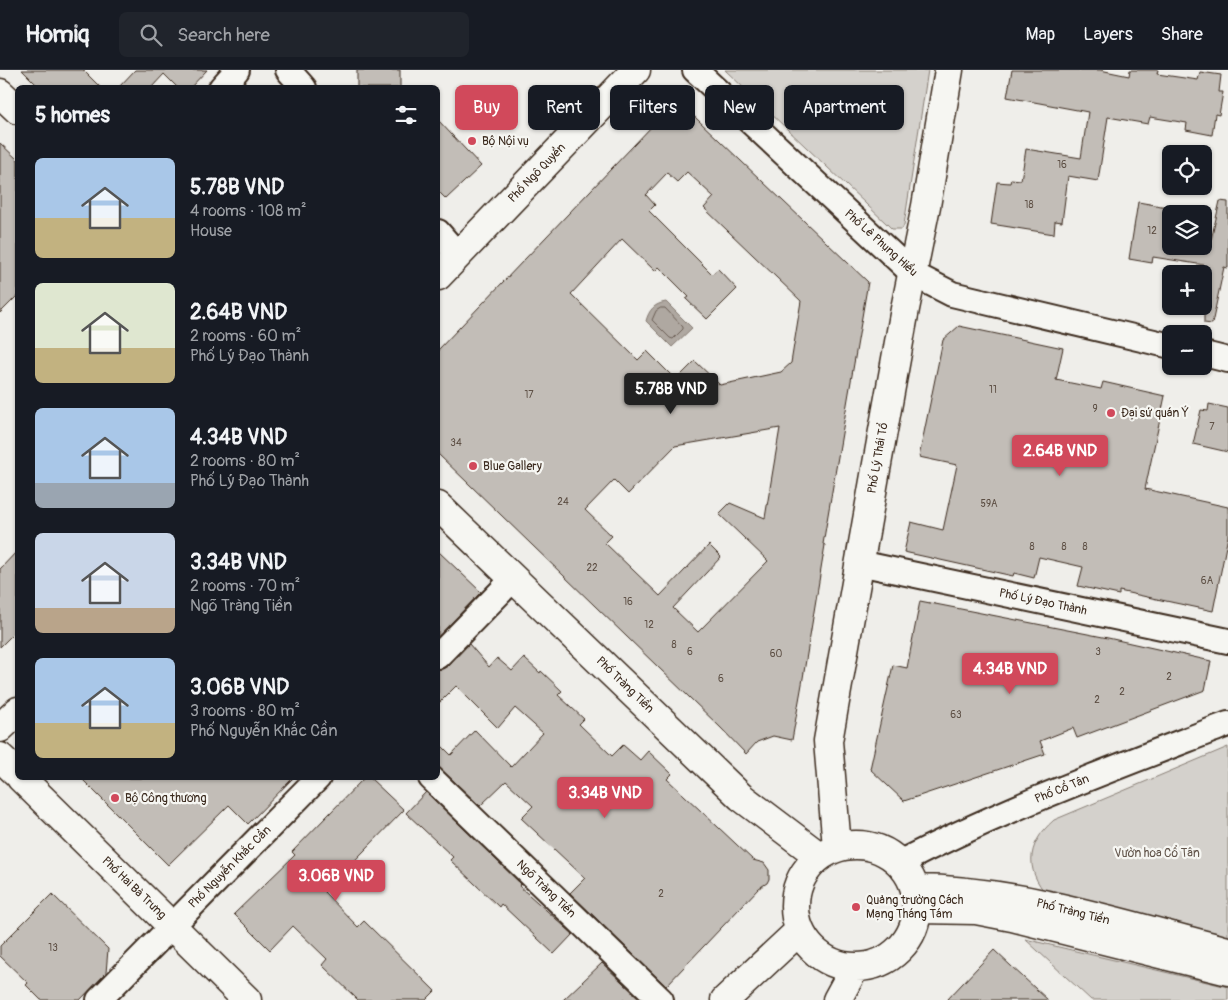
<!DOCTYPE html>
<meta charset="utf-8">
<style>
body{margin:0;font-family:Pangolin,sans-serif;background:#20242c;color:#f1f3f6;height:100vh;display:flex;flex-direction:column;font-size:19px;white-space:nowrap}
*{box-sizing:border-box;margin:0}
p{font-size:16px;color:#9ea1a6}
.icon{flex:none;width:28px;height:28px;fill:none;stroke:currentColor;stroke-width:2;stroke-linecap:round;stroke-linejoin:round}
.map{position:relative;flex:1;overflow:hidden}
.details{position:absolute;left:15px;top:15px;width:425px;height:695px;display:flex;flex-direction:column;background:#171b24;border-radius:8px;box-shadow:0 1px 4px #0004}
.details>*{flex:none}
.top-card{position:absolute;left:455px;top:15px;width:475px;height:45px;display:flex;gap:10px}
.tools{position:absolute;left:1162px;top:75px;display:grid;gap:10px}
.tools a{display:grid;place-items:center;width:50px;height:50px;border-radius:8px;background:#171b24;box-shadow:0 1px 4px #0004;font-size:25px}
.price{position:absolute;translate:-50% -42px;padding:0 11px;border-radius:5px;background:#d1495b;color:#fff;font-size:16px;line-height:32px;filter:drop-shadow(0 1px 2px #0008)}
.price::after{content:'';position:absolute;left:50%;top:30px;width:15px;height:11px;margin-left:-8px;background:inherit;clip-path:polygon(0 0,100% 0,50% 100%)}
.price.current{background:#222;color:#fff}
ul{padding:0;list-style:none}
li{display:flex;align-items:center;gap:15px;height:125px;padding:0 20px}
li span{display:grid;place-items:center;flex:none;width:140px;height:100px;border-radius:8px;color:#555}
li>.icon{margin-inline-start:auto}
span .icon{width:60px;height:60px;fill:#fffc;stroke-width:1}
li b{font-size:21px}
h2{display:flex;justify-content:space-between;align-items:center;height:60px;padding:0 20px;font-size:21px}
.chip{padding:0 18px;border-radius:8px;background:#171b24;box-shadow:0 1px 4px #0004;font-size:18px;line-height:45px}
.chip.current{background:#d1495b;color:#fff}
header{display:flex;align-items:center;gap:30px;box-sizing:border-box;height:70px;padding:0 25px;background:#171b24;border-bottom:1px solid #363941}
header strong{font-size:24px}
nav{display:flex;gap:28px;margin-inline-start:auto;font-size:18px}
.search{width:350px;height:45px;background:#20242c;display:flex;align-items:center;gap:12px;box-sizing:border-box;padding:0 18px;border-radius:8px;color:#9ea1a6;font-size:19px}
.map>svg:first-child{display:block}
.green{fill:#d4d1cc;stroke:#887e75}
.water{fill:#afa8a1;stroke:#81766d}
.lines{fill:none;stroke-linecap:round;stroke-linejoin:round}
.shore{stroke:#695c52;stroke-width:1}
.building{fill:#c2bdb7;stroke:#3b2a1e;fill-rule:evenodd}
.street-casing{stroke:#3b2a1e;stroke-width:28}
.secondary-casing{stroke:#3b2a1e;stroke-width:31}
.street{stroke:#f6f6f2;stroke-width:24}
.secondary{stroke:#f6f6f2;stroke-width:28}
.poi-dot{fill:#d1495b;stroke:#f6f6f2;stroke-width:2}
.labels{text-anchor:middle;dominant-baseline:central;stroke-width:4.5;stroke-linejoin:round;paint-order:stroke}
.number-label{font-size:10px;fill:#5d4f44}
.poi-label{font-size:12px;fill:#3b2a1e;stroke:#f6f6f2;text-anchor:start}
.street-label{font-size:12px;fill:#3b2a1e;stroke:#f6f6f2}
.park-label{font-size:12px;fill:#61544a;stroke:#f6f6f2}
</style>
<header>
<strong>Homiq</strong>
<div class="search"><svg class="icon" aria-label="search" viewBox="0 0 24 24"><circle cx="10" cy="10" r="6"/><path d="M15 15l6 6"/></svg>Search here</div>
<nav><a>Map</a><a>Layers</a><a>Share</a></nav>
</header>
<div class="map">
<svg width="1228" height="930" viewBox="0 0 1228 930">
<rect width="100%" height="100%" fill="#efeeea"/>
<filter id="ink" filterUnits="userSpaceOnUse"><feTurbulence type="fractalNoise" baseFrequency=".02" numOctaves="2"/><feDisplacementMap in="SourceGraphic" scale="10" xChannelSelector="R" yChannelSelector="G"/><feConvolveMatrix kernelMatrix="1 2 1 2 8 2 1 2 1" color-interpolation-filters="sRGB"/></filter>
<g filter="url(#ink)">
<path class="green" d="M725 0H928L904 155 902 159H892L887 154Z
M1228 677V869L1053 831C1025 804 1024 776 1054 750Z
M1025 869 1228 917V930H1091Z"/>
<path class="water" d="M666 232 692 258 672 277 646 251C649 240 654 234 666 232Z"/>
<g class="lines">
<path class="shore" d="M661 238H665L683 257V259L673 269 670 268 652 250 656 241Z"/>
</g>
<path class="building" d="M22 0H83L101 18H40Z
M135 0H207L190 18H178L164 4 151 18H118Z
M357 0H400V18H357Z
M1012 0H1100L1129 6 1130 0H1158L1157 4 1198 10 1200 2 1221 5 1219 22H1223L1219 45 1215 44 1212 65 1186 60 1187 53 1150 47 1148 54 1108 47 1098 111 1068 106 1062 152 1055 151 1054 164 991 154 997 112 1010 113 1011 109 1021 110 1026 79 1081 88 1088 42 1007 27Z
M677 30 868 212 823 474 825 475 802 614 792 670 773 666 757 672 746 684 721 658 438 384V280ZM687 102 714 127 704 138 801 231 791 293 781 302 720 315 695 291 676 310 647 281 638 290 571 224 622 169 655 201 659 197 689 227 686 229 707 249 737 219 718 199 712 204 649 141 655 135 646 125 667 103 677 112ZM780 358 765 448 730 433 719 444 768 491 698 562 673 538 721 487 709 475 660 526 605 473 612 466 585 440 614 410 628 424 675 376Z
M438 50 481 96 446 129 438 121Z
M0 73 18 90V225L0 243Z
M1220 131 1228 132V198L1224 197 1212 254 1204 253V195L1153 187 1152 193 1129 189 1138 132 1167 137 1165 145 1171 146V176H1207L1208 169 1211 170Z
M959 256 1063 278 1056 310 1101 319 1103 312 1165 326 1145 419 1228 437V466L1213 541 1119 521V525L1078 516 1083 497 1039 487 1034 508 1014 503 1013 506 904 482 911 452 943 460 957 395 919 387 943 270Z
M1209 334 1228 338V382L1193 374 1201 340 1208 341Z
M18 480V559L0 577V499Z
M438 481 481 522 438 567Z
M920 531 1108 568 1211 591 1205 620 1077 668 1073 658 1040 671 1045 684 904 731 870 699 893 595 907 598Z
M469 574 489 597 497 588 512 601 524 588 540 603 541 601 562 621 558 625 584 649 579 654 612 686 623 675 640 690 648 681 672 704 667 709 753 790 764 793 769 800V809L767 813 759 818 666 916 570 823 585 808 521 748 533 736 506 711 480 736 438 696V672L451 685 475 660 511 697 543 663 515 638 498 658 456 616 438 634V599H442L448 596Z
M81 708H293L248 754 229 735 168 795Z
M364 708H370L404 740 324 822 358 857 364 851 435 921 426 930H358L322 895 327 889 293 856 270 880 234 844 295 785 292 782Z
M426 722 521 814 519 816 573 864 554 884 501 834 499 837 450 790 453 787 406 743Z
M52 824 108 879 106 903 80 930H41L26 915 28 913 0 886V876Z
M994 880 1011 896 1048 930H947Z
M602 893 641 930H563Z"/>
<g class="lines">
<defs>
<path id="street" d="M288 0 304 18
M695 0 913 204 952 224 1171 276
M221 18 237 0
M438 162 458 185
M1204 284 1228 290
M859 493 1228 571
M438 586 514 508
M431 708 661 930
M899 793C1005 738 1117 697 1228 654
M99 930 318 708"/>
<path id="secondary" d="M0 23 18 40
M438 206 636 0
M438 436 741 727 819 786
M0 658 18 641
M0 687 18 704
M21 708 247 930
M795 836a61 61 0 1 1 122 0a61 61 0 1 1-122 0Z
M837 777 828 671 877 394 905 239 926 136 949 0
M916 819C1022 820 1126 855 1228 881
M919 839 976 840 1012 847 1228 901
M725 930 799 861
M837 930 855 897"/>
</defs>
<use href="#street" class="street-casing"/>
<use href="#secondary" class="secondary-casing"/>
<use href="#street" class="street"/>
<use href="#secondary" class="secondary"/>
</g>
</g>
<g class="poi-dot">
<circle cx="472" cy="71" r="5"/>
<circle cx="1111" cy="343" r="5"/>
<circle cx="473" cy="396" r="5"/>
<circle cx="115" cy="728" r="5"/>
<circle cx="856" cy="837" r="5"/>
</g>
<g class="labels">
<g class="number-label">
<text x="1062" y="95">16</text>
<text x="1029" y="135">18</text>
<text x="1152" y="161">12</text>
<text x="993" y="320">11</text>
<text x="529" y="325">17</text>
<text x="1095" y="339">9</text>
<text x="1212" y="357">7</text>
<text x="456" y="373">34</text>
<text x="563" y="432">24</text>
<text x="989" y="434">59A</text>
<text x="1032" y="477">8</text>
<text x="1064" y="477">8</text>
<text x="1085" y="477">8</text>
<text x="592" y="498">22</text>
<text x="1207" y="511">6A</text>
<text x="628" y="532">16</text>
<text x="649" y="555">12</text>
<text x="674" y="575">8</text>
<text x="690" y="582">6</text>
<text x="1098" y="582">3</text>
<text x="776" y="584">60</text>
<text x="1169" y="607">2</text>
<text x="721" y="609">6</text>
<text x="1122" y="622">2</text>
<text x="1097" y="630">2</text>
<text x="956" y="645">63</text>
<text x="661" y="824">2</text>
<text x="53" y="878">13</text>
</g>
<g class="poi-label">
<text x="482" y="71">Bộ Nội vụ</text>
<text x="1121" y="343">Đại sứ quán Ý</text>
<text x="483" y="396">Blue Gallery</text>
<text x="125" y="728">Bộ Công thương</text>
<text x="866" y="830">Quảng trường Cách<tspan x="866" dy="14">Mạng Tháng Tám</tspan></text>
</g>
<g class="street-label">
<text transform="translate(537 103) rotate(-46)">Phố Ngô Quyền</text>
<text transform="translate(881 173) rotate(42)">Phố Lê Phụng Hiểu</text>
<text transform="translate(878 388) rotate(-80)">Phố Lý Thái Tổ</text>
<text transform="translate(1043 532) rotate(12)">Phố Lý Đạo Thành</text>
<text transform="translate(625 615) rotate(44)">Phố Tràng Tiền</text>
<text transform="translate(1062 719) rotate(-22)">Phố Cổ Tân</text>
<text transform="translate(230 797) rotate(-45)">Phố Nguyễn Khắc Cần</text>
<text transform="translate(134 818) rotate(44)">Phố Hai Bà Trưng</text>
<text transform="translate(546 819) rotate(44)">Ngõ Tràng Tiền</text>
<text transform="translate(1073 842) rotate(14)">Phố Tràng Tiền</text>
</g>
<g class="park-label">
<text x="1157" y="783">Vườn hoa Cổ Tân</text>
</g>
</g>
</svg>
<div class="tools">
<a><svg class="icon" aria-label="locate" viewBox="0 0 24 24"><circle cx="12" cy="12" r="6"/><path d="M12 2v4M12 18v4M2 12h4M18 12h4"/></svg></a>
<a><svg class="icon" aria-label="layers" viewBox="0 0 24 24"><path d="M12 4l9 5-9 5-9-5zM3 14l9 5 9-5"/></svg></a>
<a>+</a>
<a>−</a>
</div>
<b class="price current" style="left:671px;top:345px">5.78B VND</b>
<b class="price" style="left:1060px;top:407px">2.64B VND</b>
<b class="price" style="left:1010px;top:625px">4.34B VND</b>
<b class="price" style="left:605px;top:749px">3.34B VND</b>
<b class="price" style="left:336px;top:832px">3.06B VND</b>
<div class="top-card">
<a class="chip current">Buy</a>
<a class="chip">Rent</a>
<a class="chip">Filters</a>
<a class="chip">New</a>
<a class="chip">Apartment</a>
</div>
<section class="details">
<h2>5 homes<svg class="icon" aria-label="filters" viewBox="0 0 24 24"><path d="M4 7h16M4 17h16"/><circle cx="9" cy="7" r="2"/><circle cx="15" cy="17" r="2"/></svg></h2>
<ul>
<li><span style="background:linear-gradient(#a9c7e8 60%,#c2b280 0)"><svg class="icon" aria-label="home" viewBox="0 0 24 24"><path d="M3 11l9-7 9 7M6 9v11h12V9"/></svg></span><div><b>5.78B VND</b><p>4 rooms · 108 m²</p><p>House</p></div></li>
<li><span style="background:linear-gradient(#dfe7d0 65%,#c2b280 0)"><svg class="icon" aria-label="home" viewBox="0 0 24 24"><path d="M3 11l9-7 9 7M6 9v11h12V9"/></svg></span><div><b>2.64B VND</b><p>2 rooms · 60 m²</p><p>Phố Lý Đạo Thành</p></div></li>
<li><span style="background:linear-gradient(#a9c7e8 75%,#9aa5b1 0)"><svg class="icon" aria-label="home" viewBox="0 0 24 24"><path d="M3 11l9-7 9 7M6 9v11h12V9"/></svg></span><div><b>4.34B VND</b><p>2 rooms · 80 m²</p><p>Phố Lý Đạo Thành</p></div></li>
<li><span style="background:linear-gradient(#c9d6e8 75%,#b9a48a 0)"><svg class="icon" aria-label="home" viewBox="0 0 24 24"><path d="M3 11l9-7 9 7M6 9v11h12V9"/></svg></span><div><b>3.34B VND</b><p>2 rooms · 70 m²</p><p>Ngõ Tràng Tiền</p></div></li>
<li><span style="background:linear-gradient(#a9c7e8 65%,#c2b280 0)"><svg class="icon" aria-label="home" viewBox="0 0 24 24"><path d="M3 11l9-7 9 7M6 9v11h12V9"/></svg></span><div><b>3.06B VND</b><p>3 rooms · 80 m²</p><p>Phố Nguyễn Khắc Cần</p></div></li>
</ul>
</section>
</div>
